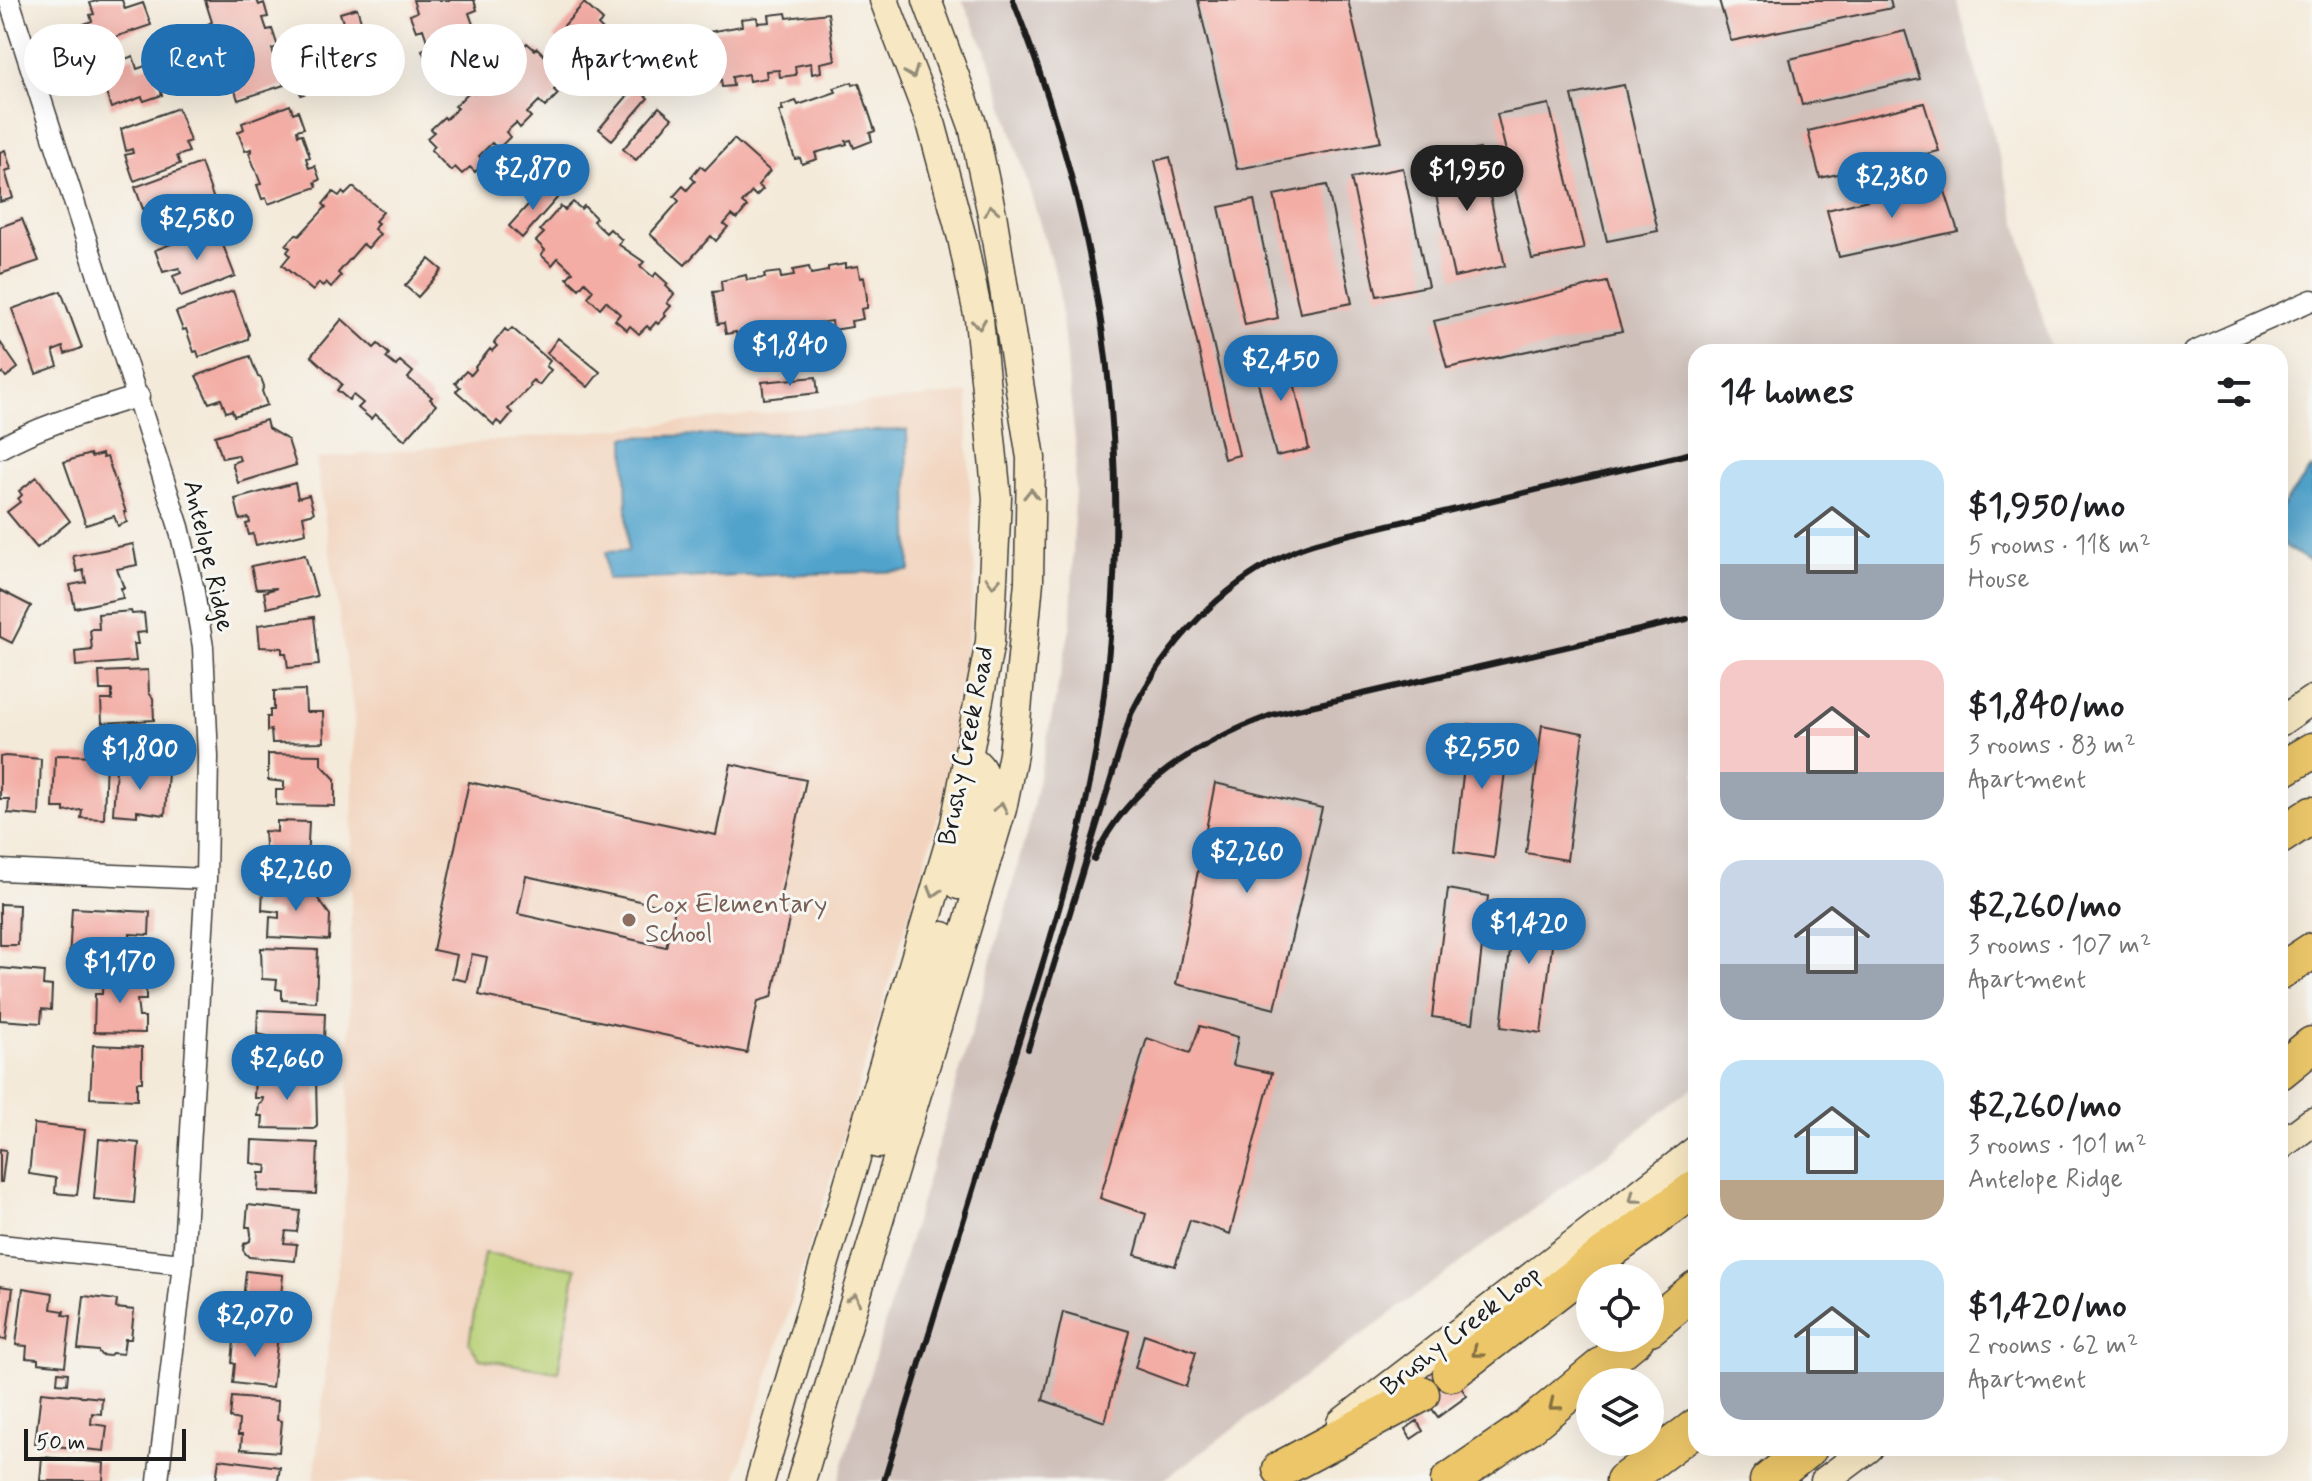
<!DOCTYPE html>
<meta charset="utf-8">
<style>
body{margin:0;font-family:Mynerve,sans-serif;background:#f6f6f6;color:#202124;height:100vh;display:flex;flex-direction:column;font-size:30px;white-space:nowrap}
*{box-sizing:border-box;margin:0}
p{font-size:26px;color:#757577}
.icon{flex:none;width:44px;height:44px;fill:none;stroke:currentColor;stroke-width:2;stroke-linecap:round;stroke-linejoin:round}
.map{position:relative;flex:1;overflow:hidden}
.drawer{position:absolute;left:1688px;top:344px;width:600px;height:1112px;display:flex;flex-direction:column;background:#fff;border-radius:24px;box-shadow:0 8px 32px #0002}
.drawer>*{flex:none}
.hud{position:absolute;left:24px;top:24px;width:760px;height:72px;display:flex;gap:16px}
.buttons{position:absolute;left:1576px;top:1264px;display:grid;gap:16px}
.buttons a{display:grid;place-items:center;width:88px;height:88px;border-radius:50%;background:#fff;box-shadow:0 8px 32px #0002;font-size:40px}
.scale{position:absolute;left:24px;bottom:20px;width:162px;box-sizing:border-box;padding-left:8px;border:4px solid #1c1c1c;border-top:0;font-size:22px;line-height:28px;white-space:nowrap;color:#1c1c1c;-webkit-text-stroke:6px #f6f6f2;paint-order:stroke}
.price{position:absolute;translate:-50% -68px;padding:0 18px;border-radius:28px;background:#1f6fb2;color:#fff;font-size:26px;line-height:52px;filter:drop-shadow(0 2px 4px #0008)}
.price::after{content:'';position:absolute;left:50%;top:48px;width:24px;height:18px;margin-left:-12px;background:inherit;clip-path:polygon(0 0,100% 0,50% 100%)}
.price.selected{background:#222;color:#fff}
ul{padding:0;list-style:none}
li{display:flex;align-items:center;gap:24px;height:200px;padding:0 32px}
li span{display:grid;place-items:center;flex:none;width:224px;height:160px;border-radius:24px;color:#555}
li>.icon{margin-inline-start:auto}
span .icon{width:96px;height:96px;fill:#fffc;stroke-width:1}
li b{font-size:34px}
h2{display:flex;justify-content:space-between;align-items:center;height:96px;padding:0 32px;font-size:34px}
.chip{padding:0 28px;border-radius:36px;background:#fff;box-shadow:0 8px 32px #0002;font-size:28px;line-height:72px}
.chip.selected{background:#1f6fb2;color:#fff}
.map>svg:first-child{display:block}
.built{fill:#f2d4be}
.industrial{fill:#cfc0ba}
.green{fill:#b8d075;stroke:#6a7648;stroke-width:2}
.water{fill:#51a3cc;stroke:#366074;stroke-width:2}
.building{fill:#f3ada5;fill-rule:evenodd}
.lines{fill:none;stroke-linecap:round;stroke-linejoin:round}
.street-casing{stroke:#3c3b38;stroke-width:23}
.secondary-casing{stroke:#3c3b38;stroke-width:31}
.highway-casing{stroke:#3c3b38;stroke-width:39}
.street{stroke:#fff;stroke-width:20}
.secondary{stroke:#f7e8c3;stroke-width:28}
.highway{stroke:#ecc669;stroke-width:36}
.rail{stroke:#1c1c1c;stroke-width:6}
.oneway{stroke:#948c78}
.oneway2{stroke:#847142}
.education-dot{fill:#8d6e63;stroke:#f6f6f2;stroke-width:3}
.labels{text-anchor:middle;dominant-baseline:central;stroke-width:6;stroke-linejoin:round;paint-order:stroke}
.street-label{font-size:26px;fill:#1c1c1c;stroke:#f6f6f2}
.education-label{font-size:26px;fill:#785e54;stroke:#f6f6f2;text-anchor:start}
</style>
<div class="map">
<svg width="2312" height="1481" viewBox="0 0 2312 1481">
<rect width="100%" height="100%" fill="#f6f6f2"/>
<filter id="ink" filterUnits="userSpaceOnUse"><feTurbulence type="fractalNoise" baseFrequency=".0125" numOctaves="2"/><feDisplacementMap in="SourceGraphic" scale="16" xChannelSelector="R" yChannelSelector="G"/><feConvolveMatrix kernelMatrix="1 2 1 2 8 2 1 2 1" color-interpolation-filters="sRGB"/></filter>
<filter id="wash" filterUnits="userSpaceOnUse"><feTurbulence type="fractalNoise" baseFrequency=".006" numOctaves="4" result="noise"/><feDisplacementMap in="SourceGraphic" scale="32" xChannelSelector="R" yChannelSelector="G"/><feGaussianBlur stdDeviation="1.8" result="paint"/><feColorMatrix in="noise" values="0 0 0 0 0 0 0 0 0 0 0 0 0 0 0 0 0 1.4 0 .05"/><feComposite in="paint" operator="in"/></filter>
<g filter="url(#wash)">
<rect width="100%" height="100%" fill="#f4eada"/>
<path class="built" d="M968 393V446L975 575 956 743 949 780 831 1179 735 1481H314L347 1180 354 715 316 459Z"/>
<path class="industrial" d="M962 0H1957L2052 352H1696V1085L1603 1158 1162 1481H838L978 1010 1030 820 1071 624 1076 449 1058 283 990 60Z"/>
<path class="green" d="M484 1253 576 1268 558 1372 480 1359 469 1343Z"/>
<path class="water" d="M907 430 910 571 607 580 606 552 628 551 625 437Z
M2312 468V563L2285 546 2280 538V509Z"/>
<g id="blocks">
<path class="building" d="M99 0H122L125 9 143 3 151 25 88 46 81 25 92 21 90 15 94 14 90 3Z
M205 0H257L259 5 264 3 268 17 263 18 267 30 272 29 278 47 272 49 284 85 238 100 227 65 220 68 214 49 220 47 217 36 210 38 206 25 212 22Z
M413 0H474L477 10 469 13 475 30 480 29 485 42 480 44 484 55 473 59 475 64 456 75 455 71 446 74 444 68 434 72 431 61 427 62 422 50 429 47 423 29 416 31 410 15 417 12Z
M1198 0H1348L1381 142 1237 169Z
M1719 0H1890L1892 8 1731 41Z
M584 3 603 20 598 25 604 31 582 55 577 51 572 57 554 37Z
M357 8 373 59 356 64 340 13Z
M786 13 787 18 828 13 835 60 820 63 821 72 812 74 811 63 795 66 796 75 780 77 779 70 766 71 767 78 749 81 748 74 732 77 733 86 722 87 721 79 710 80 703 33 742 26 741 19 757 17 758 23 770 22 769 15Z
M1905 31 1920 79 1802 105 1790 59Z
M301 38 318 89 301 95 284 43Z
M527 43 535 50 537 48 559 70 555 74 562 81 554 90 558 94 545 107 539 101 527 113 531 117 520 128 516 123 506 132 510 137 498 149 492 143 479 156 485 162 475 172 470 167 462 174 455 167 451 171 431 150 435 146 427 138 434 132 431 129 444 117 446 119 458 108 455 106 471 90 474 93 478 89 476 86 490 73 493 76 505 65 501 61 514 48 518 52Z
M133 56 137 69 151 64 162 95 144 101 142 97 111 108 104 87 107 86 105 80 110 78 106 66Z
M852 82 853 85 859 83 875 131 870 133 872 141 854 148 851 140 846 141 847 144 815 153 817 159 802 164 800 158 795 159 779 111 783 110 781 106 796 101 798 105 836 92 834 88Z
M1624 85 1658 231 1607 241 1572 95Z
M635 87 648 98 612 140 599 129Z
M1924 103 1939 151 1820 178 1808 131Z
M1549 104 1584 249 1532 259 1497 114Z
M290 105 293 113 298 111 304 128 297 130 298 135 302 134 310 157 306 158 309 168 315 166 320 180 315 182 317 187 268 204 266 198 262 199 257 185 261 184 249 153 252 151 251 149 245 151 238 132 244 129 242 123Z
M659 107 672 118 636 160 623 149Z
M178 108 190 141 185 143 189 152 177 156 180 164 134 181 125 155 133 153 132 149 126 151 121 129Z
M734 139 770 171 758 185 763 189 756 196 752 192 742 203 747 207 737 219 732 215 724 224 728 227 716 241 711 236 685 265 650 234 679 201 674 196 683 186 687 190 695 181 691 177 700 166 705 170Z
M1480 149 1505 266 1454 277 1428 159Z
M5 150 11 169 5 171 13 198 0 202V152Z
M1170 157 1239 455 1224 459 1155 161Z
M201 163 219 214 173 231 163 202 143 209 135 187Z
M1403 168 1428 286 1377 296 1351 178Z
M1942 182 1958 231 1839 257 1827 210Z
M1327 185 1352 303 1300 313 1274 195Z
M545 186 558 197 522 238 509 226Z
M353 187 383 212 375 221 378 223 374 229 380 234 368 248 363 244 338 273 341 276 331 287 326 282 323 286 319 283 313 291 282 265 290 255 287 252 290 248 286 245 296 234 299 236 326 207 323 204 333 192 339 196 342 192 345 195Z
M1254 200 1278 318 1245 325 1219 207Z
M573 202 581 209 584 206 596 218 593 221 606 233 610 229 622 240 618 244 644 262 640 266 653 277 656 273 668 284 666 286 674 294 667 303 671 306 664 314 666 316 658 324 656 322 650 329 647 326 639 334 630 326 627 330 615 320 620 314 606 301 600 308 588 297 593 290 585 282 579 289 567 278 573 272 558 258 552 265 541 255 545 250 536 241 544 233 540 230 561 206 565 210Z
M22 219 39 261 0 274V227Z
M216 227 235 276 181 297 173 276 181 273 179 268 163 272 155 250Z
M429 259 442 270 418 297 405 286Z
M845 264V268L858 266 860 278 864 277 867 298V308L861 309 863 319 851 321 852 327 833 330 832 321 816 323 817 329 799 332 798 325 787 326 788 331 770 334 769 327 753 329 754 335 737 337 736 332 726 334 724 323 718 324 713 292 722 291 721 281 746 275 747 280 765 278 764 274 780 272 781 278 794 276 793 270 809 267 811 274 828 271V267Z
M1607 282 1622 331 1447 368 1434 321Z
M61 291 82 348 65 354 63 347 53 351 58 366 36 374 12 309Z
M233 291 249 334 248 339 199 357 197 351 194 352 186 329 183 330 176 312Z
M342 319 374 348 378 344 389 354 386 358 396 366 400 361 413 372 408 378 432 397 430 399 436 405 405 440 375 414 371 419 358 408 363 403 353 395 349 400 337 390 342 384 311 356Z
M512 328 550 361 546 366 551 370 539 385 533 380 529 384 531 386 508 409 512 413 502 425 497 421 494 425 456 391 460 387 455 383 466 371 471 375 476 369 475 367 490 349 492 351 497 346 494 343 505 329 508 332Z
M558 338 600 372 588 387 547 353Z
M0 342 18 368 6 377 3 373 0 374Z
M1287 351 1309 449 1276 456 1252 358Z
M250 356 258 377 261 378 264 386 262 391 267 405 234 416 232 410 226 412 221 399 209 403 196 376Z
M816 377 818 393 764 399 762 382Z
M266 420 268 428 288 440 296 465 238 483 232 463 240 460 238 455 222 458 215 436Z
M90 454 91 457 102 454 103 458 107 457 126 512H124L127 522 118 526 114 516 86 525 64 462Z
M37 477 70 521 37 548 7 512 20 502 18 499 22 495 19 491Z
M295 483 298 498 309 495 314 513 303 516 306 533 256 545 253 534 249 535 246 524 250 523 249 518 240 520 235 499Z
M133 544 137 565 117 569 124 588H121L123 598 75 608 70 585 86 582 83 570 77 572 73 556Z
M305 555 317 596 267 608 264 592 277 588 256 589 251 566Z
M0 590 31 606 12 643 0 637Z
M131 611 132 614 144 613 146 632 136 633 138 644H134L136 661 76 666 75 652 92 650 90 629H99L98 614Z
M314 617 319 665 288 668 286 653H282V648L260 647 258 625Z
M148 670 149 693 153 698 154 720 102 723 101 700H112V690H100L99 672Z
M305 690 306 712H323L324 742 272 743 271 730 267 731V717H270V710H274V691Z
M1469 724 1510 732 1494 858 1454 852Z
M1542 725 1583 733 1567 860 1526 853Z
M268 754 321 755V764L335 779V806L276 805V790H284V782L268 780Z
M57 755 106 756 104 819 81 818 82 810 64 812V808H53L55 757Z
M5 756 41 759 39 816 8 813 9 799H0V757Z
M731 764 806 780 779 903 792 906 772 997 758 1001 747 1053 479 995 487 957 472 954 466 981 452 978 457 955 433 950 469 782 716 835ZM526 876 675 909 666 947 518 914Z
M116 769 168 772 165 815 137 811V816L113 814Z
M1215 783 1322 808 1275 1009 1176 984Z
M277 821 309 822 307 862 291 861V873L267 872 264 831 277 832Z
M263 886 316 888V896L330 915 329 940 269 937 270 917 279 918V912L262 910Z
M1448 889 1488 896 1473 1023 1432 1017Z
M1516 899 1557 906 1541 1033 1501 1027Z
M0 904 19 905 18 945H0Z
M72 908 150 912 149 935 130 934V937H122V943H130L129 963 69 960Z
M261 948 318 950 316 1002 282 1000V990L276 989 277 980 262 979Z
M0 968 44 972 43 985 52 986 51 1010 42 1009 41 1023 0 1020Z
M103 973 146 977V1000H137L139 1017H145V1033L94 1032 95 994H102Z
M258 1010 325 1013 323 1067 263 1065V1045L273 1046V1037L257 1034Z
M1200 1026 1238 1037 1233 1065 1272 1073 1230 1234 1190 1220 1175 1266 1135 1255 1146 1214 1100 1198 1147 1038 1190 1053Z
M93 1045 142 1047V1082H137V1100L90 1098Z
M255 1076 316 1078 317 1126 314 1129 262 1128 263 1116H258L259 1104 262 1103 263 1098H254Z
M34 1124 85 1130 77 1195 55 1193 56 1178 29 1174Z
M99 1139 139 1143 134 1203 94 1199Z
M252 1140 318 1143 316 1194 258 1191 259 1173H266L267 1166 251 1163Z
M0 1149 6 1150 2 1182H0Z
M248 1205 300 1211 297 1232 286 1231 284 1243 297 1244 295 1261 249 1257 246 1254 243 1250 244 1244 250 1241 251 1234 250 1227H246Z
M246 1271 283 1275 278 1327 240 1323 241 1315H237L239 1299 243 1300Z
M0 1286 13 1288 6 1340 0 1339Z
M23 1288 53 1293 51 1309 64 1311 63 1315 71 1316 65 1366 38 1363V1359L26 1358 27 1346 16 1345Z
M84 1296 117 1300 116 1308 134 1310 131 1339H125L123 1354 112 1353 109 1356 101 1355 98 1351 78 1349Z
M1063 1312 1129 1331 1105 1422 1043 1400Z
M240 1331 278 1335 272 1388 233 1383 235 1364 232 1363 234 1341 239 1342Z
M1144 1334 1196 1352 1186 1387 1135 1368Z
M1437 1355 1467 1396 1438 1417 1408 1376Z
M58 1372 68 1373 67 1384 57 1383Z
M41 1392 102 1398 101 1414 92 1413 91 1424 107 1426 104 1451 35 1444Z
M232 1397 278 1401 277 1420 282 1421 279 1452 241 1449 242 1435H238L239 1420 230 1418Z
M1417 1421 1423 1431 1411 1439 1405 1429Z
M42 1457 104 1463 103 1481H40Z
M219 1459 280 1467 278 1481H216Z"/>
</g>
</g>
<g filter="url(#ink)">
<use href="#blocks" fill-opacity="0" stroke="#3c3b38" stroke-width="2"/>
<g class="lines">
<defs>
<path id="street" d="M9 0 179 527 193 586 203 647 208 757 206 879 183 1264 158 1481
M2194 352 2312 300
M0 448C43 424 92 411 139 396
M0 870 206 879
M0 1245 183 1264"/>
<path id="secondary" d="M2280 722 2312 700
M959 885C966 861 988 800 984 777 982 767 976 763 969 757
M878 1144 943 936
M2280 1146 2312 1122
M1341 1423 1696 1150
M760 1481 955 824 990 642 997 498 979 319 962 238 932 126 884 0
M801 1481 1002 809 1013 754 1029 581 1031 458 992 214 973 126 927 0
M1825 1481 1869 1448"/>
<path id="highway" d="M2280 770 2312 751
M2280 836 2312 815
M2280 972 2312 951
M2280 1071 2312 1045
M1650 1327 1696 1289
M1451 1373 1588 1267 1696 1188
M1281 1469 1421 1394
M1449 1481 1529 1426 1636 1338
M1624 1481 1696 1427
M1768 1481 1809 1448"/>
</defs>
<use href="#street" class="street-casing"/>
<use href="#secondary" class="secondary-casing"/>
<use href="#highway" class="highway-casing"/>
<use href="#street" class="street"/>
<use href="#secondary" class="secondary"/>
<use href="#highway" class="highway"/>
<path class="rail" d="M1094 859C1128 784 1198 742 1272 715L1687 619
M1028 1049 1131 714C1166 644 1222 583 1296 550 1309 544 1324 541 1338 537L1696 452
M884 1481C926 1342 969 1202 1012 1063 1045 956 1081 848 1098 737 1138 479 1109 242 1013 0"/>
</g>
<defs><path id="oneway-chevron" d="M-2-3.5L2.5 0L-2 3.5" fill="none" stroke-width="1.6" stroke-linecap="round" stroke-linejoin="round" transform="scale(2)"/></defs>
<g class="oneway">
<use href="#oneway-chevron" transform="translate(912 73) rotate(69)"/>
<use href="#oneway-chevron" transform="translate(991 210) rotate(-101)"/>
<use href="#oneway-chevron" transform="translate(979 324) rotate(82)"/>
<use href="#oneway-chevron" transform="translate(1031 494) rotate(-89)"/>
<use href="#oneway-chevron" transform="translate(993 582) rotate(93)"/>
<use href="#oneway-chevron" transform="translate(1001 808) rotate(-76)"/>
<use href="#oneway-chevron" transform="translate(934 892) rotate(107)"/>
<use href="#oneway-chevron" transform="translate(1634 1198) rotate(142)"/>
<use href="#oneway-chevron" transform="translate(854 1299) rotate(-73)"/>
</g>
<g class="oneway2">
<use href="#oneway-chevron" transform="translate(1477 1352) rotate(142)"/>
<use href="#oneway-chevron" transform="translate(1554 1405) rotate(141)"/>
</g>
</g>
<circle class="education-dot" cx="629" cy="920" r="8"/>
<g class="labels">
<g class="street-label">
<text transform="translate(208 556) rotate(77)">Antelope Ridge</text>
<text transform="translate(967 746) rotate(-79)">Brushy Creek Road</text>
<text transform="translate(1461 1331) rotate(-38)">Brushy Creek Loop</text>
</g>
<g class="education-label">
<text x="645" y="905">Cox Elementary<tspan x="645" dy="30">School</tspan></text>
</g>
</g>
</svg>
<div class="buttons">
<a><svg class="icon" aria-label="locate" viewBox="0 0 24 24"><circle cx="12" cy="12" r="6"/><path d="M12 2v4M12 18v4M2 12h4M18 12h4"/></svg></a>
<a><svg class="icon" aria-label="layers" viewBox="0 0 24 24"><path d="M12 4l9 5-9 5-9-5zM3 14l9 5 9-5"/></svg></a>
</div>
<div class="scale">50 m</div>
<b class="price" style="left:533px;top:212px">$2,870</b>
<b class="price selected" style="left:1467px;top:213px">$1,950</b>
<b class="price" style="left:1892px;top:220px">$2,380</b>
<b class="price" style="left:197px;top:262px">$2,580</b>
<b class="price" style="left:790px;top:388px">$1,840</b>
<b class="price" style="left:1281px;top:403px">$2,450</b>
<b class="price" style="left:1482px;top:791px">$2,550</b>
<b class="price" style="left:140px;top:792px">$1,800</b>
<b class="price" style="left:1247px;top:895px">$2,260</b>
<b class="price" style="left:296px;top:913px">$2,260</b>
<b class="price" style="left:1529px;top:966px">$1,420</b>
<b class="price" style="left:120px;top:1005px">$1,170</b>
<b class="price" style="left:287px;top:1102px">$2,660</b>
<b class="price" style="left:255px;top:1359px">$2,070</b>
<div class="hud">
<a class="chip">Buy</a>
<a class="chip selected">Rent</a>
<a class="chip">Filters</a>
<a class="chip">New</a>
<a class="chip">Apartment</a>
</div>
<section class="drawer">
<h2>14 homes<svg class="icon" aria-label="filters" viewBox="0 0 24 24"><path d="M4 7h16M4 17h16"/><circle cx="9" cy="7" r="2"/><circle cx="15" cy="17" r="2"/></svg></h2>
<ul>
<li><span style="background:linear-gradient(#bfe0f5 65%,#9aa5b1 0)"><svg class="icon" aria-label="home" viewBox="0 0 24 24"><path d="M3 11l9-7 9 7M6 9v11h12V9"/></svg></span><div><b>$1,950/mo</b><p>5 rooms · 118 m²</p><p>House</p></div></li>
<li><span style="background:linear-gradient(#f6c9c9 70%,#9aa5b1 0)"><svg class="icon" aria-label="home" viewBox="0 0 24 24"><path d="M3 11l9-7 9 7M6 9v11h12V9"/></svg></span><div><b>$1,840/mo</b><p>3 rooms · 83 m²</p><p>Apartment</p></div></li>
<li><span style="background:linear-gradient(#c9d6e8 65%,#9aa5b1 0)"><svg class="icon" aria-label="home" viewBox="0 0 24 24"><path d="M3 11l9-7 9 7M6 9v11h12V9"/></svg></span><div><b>$2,260/mo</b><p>3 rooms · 107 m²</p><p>Apartment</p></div></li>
<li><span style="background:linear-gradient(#bfe0f5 75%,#b9a48a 0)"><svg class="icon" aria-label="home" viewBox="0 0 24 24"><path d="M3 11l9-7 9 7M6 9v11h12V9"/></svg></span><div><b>$2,260/mo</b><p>3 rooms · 101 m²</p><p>Antelope Ridge</p></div></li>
<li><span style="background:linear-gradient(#bfe0f5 70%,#9aa5b1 0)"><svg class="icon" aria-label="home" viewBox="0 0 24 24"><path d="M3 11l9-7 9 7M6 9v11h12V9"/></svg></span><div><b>$1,420/mo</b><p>2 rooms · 62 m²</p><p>Apartment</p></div></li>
</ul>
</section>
</div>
